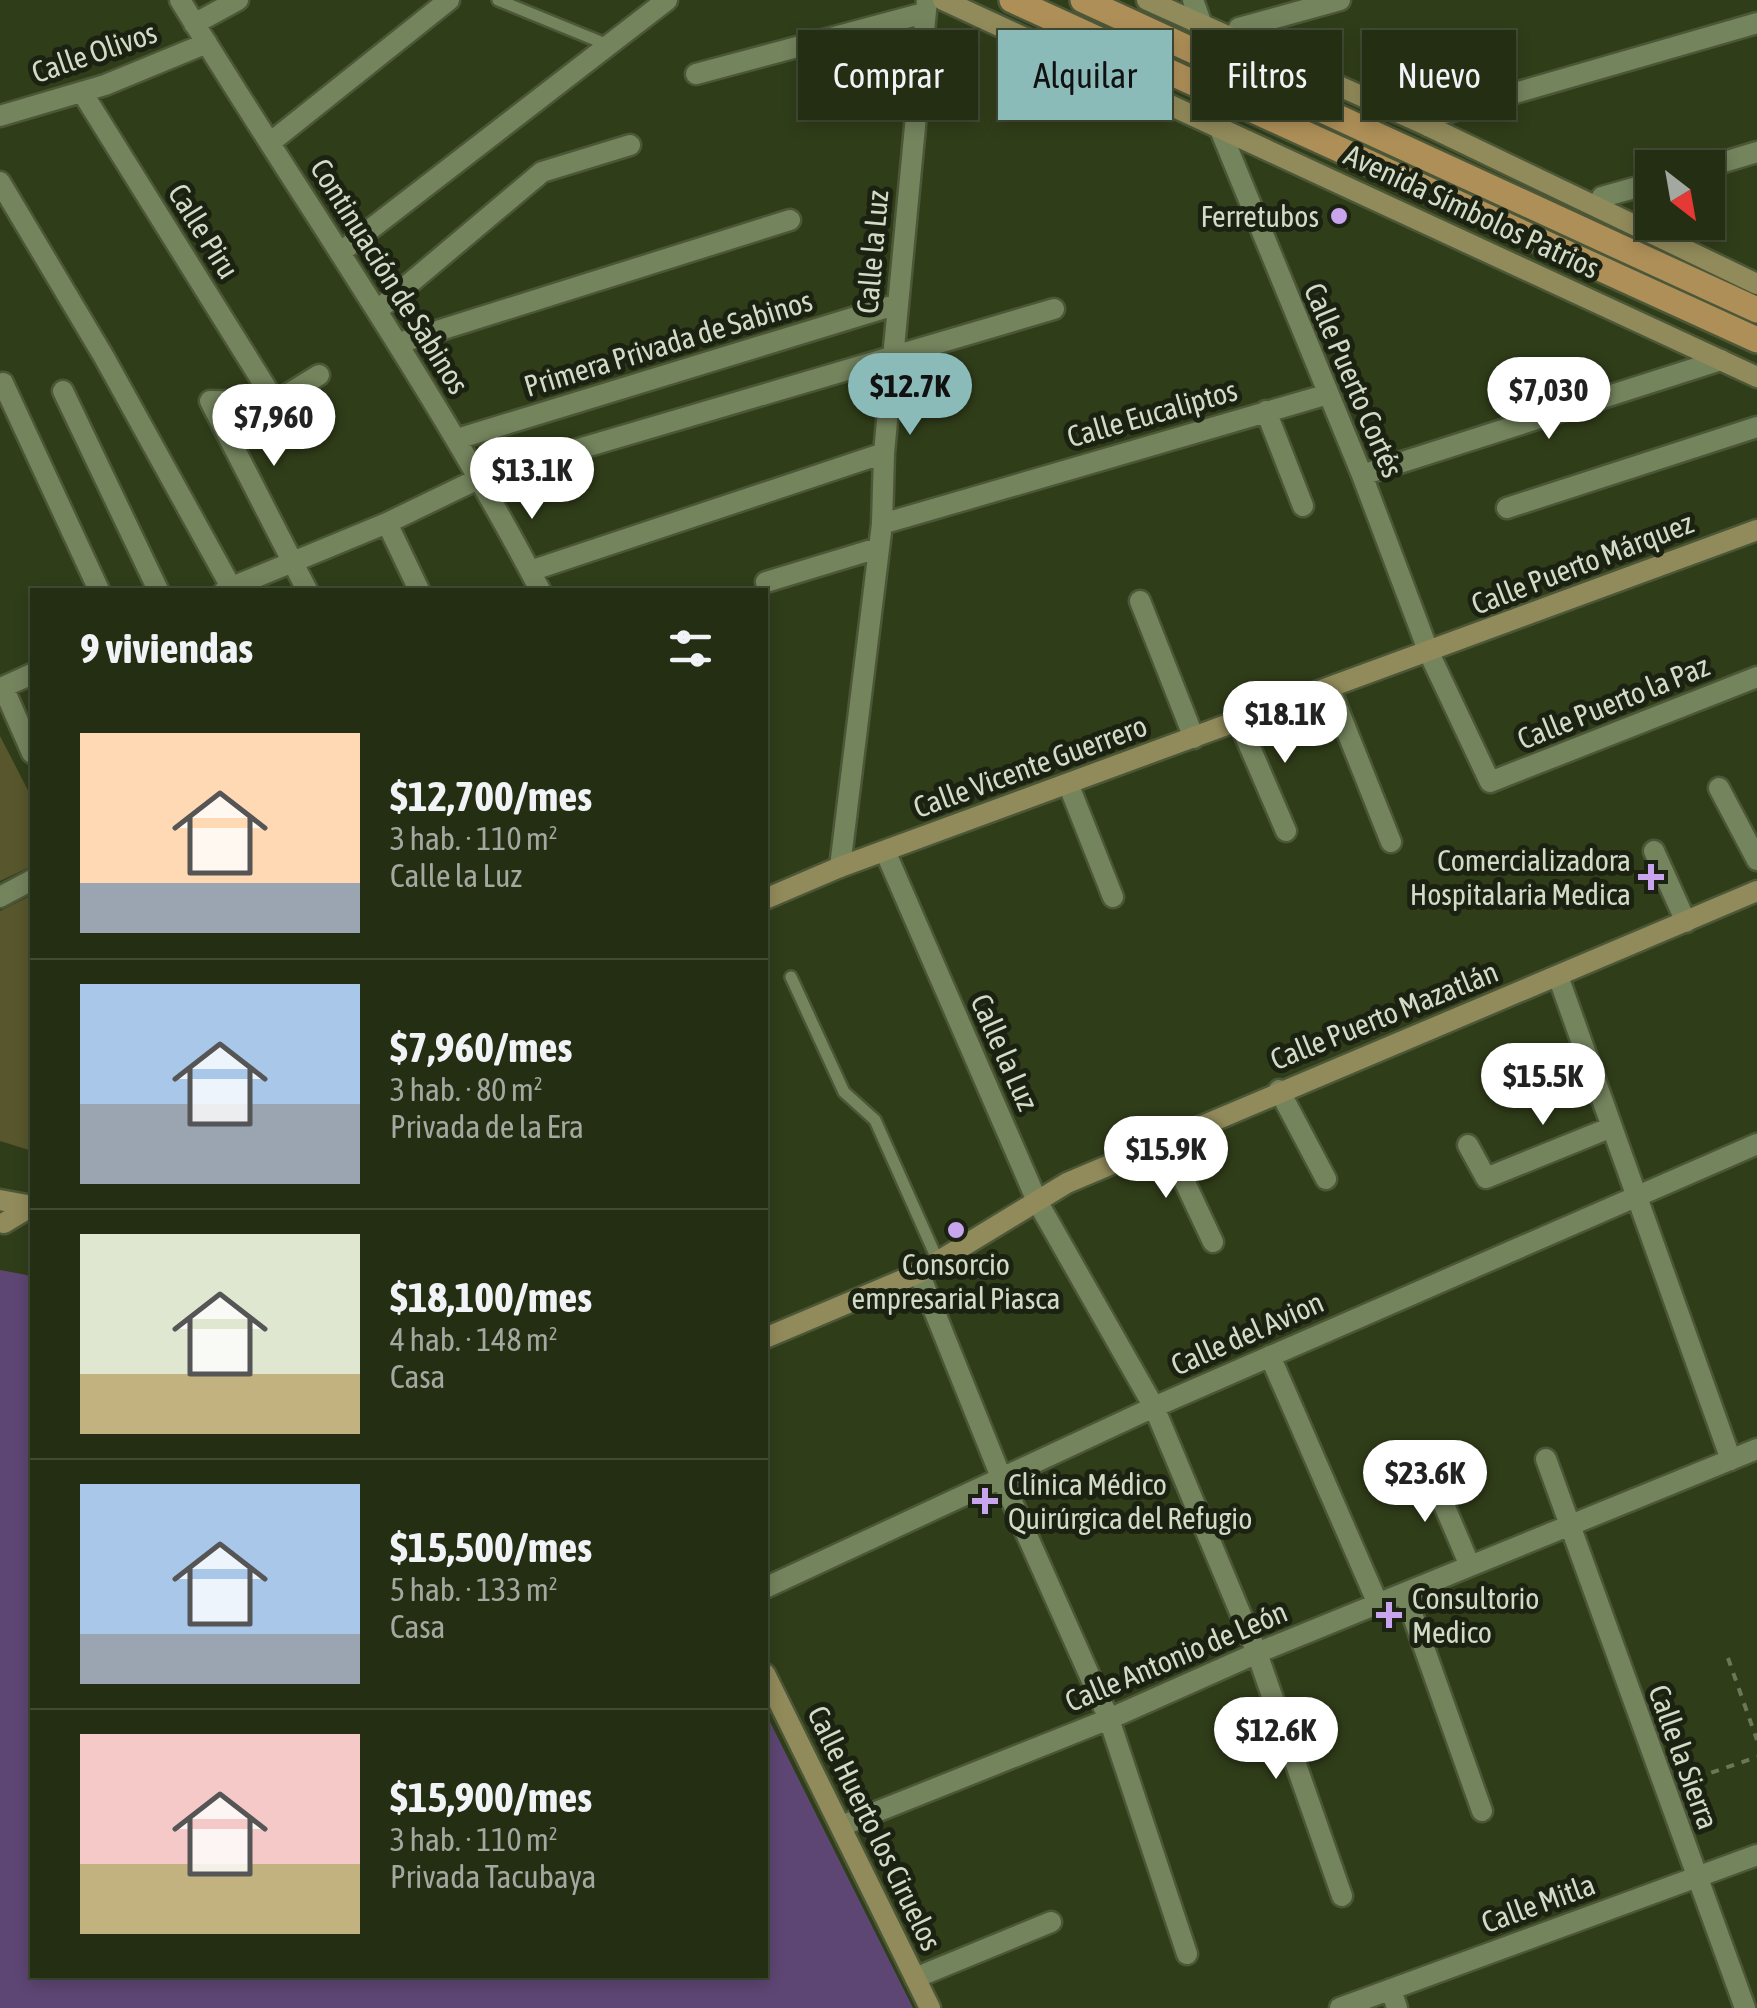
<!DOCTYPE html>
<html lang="es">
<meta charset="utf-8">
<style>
body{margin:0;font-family:"Asap Condensed",sans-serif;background:#2c361c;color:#f1f3f6;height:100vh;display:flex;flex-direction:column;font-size:38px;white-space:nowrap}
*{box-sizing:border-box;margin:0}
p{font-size:32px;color:#a3a8a0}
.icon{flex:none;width:55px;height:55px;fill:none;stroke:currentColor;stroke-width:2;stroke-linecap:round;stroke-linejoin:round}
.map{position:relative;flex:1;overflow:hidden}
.sheet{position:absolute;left:30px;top:588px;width:738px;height:1390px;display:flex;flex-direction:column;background:#242e13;border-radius:0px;box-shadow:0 5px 15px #0003,0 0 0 2px #414a33}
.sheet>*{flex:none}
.guide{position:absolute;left:798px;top:30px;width:808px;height:90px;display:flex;gap:20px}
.needle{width:65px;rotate:149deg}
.controls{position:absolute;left:1635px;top:150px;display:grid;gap:20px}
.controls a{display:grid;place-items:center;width:90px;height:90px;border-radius:0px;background:#242e13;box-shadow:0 5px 15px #0003,0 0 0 2px #414a33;font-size:50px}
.price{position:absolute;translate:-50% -85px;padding:0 22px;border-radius:35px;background:#fff;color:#222;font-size:32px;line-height:65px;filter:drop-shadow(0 2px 5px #0008)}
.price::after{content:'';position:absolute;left:50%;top:60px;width:30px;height:22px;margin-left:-15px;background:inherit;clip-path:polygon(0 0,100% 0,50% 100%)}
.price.active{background:#8bbbb9;color:#111}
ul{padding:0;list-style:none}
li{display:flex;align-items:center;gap:30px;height:250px;padding:0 50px}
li+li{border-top:2px solid #414a33}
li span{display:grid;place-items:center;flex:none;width:280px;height:200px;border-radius:0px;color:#555}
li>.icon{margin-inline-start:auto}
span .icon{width:120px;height:120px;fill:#fffc;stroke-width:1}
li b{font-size:42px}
h2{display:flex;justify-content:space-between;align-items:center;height:120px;padding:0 50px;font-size:42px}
.pill{padding:0 35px;border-radius:0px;background:#242e13;box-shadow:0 5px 15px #0003,0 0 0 2px #414a33;font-size:35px;line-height:90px}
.pill.active{background:#8bbbb9;color:#111}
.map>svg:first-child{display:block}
.green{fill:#5d4673}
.building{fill:#57562c}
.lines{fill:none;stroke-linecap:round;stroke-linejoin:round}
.lane-casing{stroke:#4c5738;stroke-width:16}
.street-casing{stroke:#4c5738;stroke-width:25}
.secondary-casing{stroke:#4c5738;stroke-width:25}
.primary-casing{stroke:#4c5738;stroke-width:30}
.path{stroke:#6c7759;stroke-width:4;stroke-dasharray:8 8;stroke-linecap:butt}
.lane{stroke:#74845d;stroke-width:11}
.street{stroke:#74845d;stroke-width:20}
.secondary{stroke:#918a5a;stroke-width:20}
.primary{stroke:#ae8f58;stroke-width:25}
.poi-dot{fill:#c9a5ee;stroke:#1b2212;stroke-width:4}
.labels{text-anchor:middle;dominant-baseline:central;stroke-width:10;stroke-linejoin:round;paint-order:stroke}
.street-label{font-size:30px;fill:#d2dbc6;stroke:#1b2212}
.poi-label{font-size:30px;fill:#d2dbc6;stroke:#1b2212;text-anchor:end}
</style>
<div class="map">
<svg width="1757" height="2008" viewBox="0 0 1757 2008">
<rect width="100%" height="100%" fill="#303d19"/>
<path class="green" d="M0 1270 32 1276V1975H765V1712L913 2008H0Z"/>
<path class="building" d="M0 736 32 798V866L0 881Z
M32 895V1151L0 1141V911Z"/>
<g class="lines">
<defs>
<path id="lane" d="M498 0 608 45
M791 977 844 1092 875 1120 938 1261"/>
<path id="street" d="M180 0C300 197 433 385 540 590
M1193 0 1202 25
M194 24 238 0
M1234 38 1239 28 1340 0
M696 74 924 13
M82 92 275 402
M0 116 105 85 207 43
M1428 126 1432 117 1757 23
M1221 132 1362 475 1429 653 1490 782 1757 677
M271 142 449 0
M1704 168 1757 152
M0 182 104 357 231 587
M1598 207 1602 197 1652 183
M341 252 667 0
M378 310 542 172 630 145
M399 343 790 220
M3 383 99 590
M63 391 158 590
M1266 411 1303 506
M457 439 898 304
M1362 475 1721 360
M1507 508 1757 427
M387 523 419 590
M882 524 1325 395
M530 571 884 453
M766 582 878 548
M225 590 387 523 480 478 1054 309
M307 590 210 401 275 402 319 375
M1140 601 1194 738
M32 674 3 687 32 753
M1330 689 1391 842
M1239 722 1286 831
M1069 786 1113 897
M1719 788 1757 860
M885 851 1037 1201 1154 1407 1257 1653 1342 1896
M1654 851 1686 922
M840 867 882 524 884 453 927 0
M0 897 32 880
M1558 976 1731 1460
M1279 1090 1326 1179
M1165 1140 1213 1242
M1468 1145 1486 1178 1612 1127
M919 1273 1001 1477 1109 1719 1187 1954
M1270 1356 1378 1604
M1546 1459 1745 2008
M1427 1465 1470 1566
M765 1588 1154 1407 1757 1144
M1405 1594 1482 1811
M841 1826 1109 1719 1257 1653 1757 1449
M915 1978 1051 1922
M1391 1989 1397 2008
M1340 2008 1757 1855"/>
<path id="secondary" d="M943 0 1757 377
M1147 0 1428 126 1757 284
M765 899 840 867 1757 530
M0 1200 32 1206
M4 1223 32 1206
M765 1338 919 1273 1067 1183 1757 891
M765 1674 930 2008"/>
<path id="primary" d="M1012 0 1757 340
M1083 0 1757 310"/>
</defs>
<use href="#lane" class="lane-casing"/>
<use href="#street" class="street-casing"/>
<use href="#secondary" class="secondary-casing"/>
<use href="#primary" class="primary-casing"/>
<path class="path" d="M1728 1658 1757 1740
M1681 1783 1757 1757"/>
<use href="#lane" class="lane"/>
<use href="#street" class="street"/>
<use href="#secondary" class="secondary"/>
<use href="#primary" class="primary"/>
</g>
<g class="poi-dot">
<circle cx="1339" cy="216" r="10"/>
<path d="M1646 862h10v10h10v10h-10v10h-10v-10h-10v-10h10z"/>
<circle cx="956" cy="1230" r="10"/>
<path d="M980 1486h10v10h10v10h-10v10h-10v-10h-10v-10h10z"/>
<path d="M1384 1600h10v10h10v10h-10v10h-10v-10h-10v-10h10z"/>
</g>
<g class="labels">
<g class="street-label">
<text transform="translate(94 52) rotate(-19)">Calle Olivos</text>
<text transform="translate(1472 211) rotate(25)">Avenida Símbolos Patrios</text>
<text transform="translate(204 231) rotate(58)">Calle Piru</text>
<text transform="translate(872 252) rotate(-85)">Calle la Luz</text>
<text transform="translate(390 276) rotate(58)">Continuación de Sabinos</text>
<text transform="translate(668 343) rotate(-17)">Primera Privada de Sabinos</text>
<text transform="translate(1354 380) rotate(67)">Calle Puerto Cortés</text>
<text transform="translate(1152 413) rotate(-16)">Calle Eucaliptos</text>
<text transform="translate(1582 563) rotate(-21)">Calle Puerto Márquez</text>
<text transform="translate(1613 702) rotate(-22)">Calle Puerto la Paz</text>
<text transform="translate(1030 766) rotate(-20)">Calle Vicente Guerrero</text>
<text transform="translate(1384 1015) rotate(-22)">Calle Puerto Mazatlán</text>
<text transform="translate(1005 1052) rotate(66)">Calle la Luz</text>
<text transform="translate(1247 1333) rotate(-24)">Calle del Avion</text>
<text transform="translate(1176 1656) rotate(-23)">Calle Antonio de León</text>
<text transform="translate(1684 1757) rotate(70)">Calle la Sierra</text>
<text transform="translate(875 1828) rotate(64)">Calle Huerto los Ciruelos</text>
<text transform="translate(1538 1903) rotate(-20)">Calle Mitla</text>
</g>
<g class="poi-label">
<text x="1319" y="216">Ferretubos</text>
<text x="1631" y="860">Comercializadora<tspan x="1631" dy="34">Hospitalaria Medica</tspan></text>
<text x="956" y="1264" text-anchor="middle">Consorcio<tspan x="956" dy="34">empresarial Piasca</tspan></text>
<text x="1008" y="1484" text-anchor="start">Clínica Médico<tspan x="1008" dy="34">Quirúrgica del Refugio</tspan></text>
<text x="1412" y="1598" text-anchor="start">Consultorio<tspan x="1412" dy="34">Medico</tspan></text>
</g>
</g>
</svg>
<div class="controls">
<a><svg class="needle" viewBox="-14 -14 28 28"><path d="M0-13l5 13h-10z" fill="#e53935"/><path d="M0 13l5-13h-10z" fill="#a3a8a0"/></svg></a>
</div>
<b class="price active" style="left:910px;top:438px">$12.7K</b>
<b class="price" style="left:1549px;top:442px">$7,030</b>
<b class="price" style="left:274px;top:469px">$7,960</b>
<b class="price" style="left:532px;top:522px">$13.1K</b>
<b class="price" style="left:1285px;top:766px">$18.1K</b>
<b class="price" style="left:1543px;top:1128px">$15.5K</b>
<b class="price" style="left:1166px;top:1201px">$15.9K</b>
<b class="price" style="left:1425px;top:1525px">$23.6K</b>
<b class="price" style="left:1276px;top:1782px">$12.6K</b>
<div class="guide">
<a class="pill">Comprar</a>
<a class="pill active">Alquilar</a>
<a class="pill">Filtros</a>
<a class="pill">Nuevo</a>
</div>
<section class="sheet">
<h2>9 viviendas<svg class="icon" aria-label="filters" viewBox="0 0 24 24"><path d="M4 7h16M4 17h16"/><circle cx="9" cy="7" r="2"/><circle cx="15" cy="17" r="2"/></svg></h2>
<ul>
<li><span style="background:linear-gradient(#ffd9b3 75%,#9aa5b1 0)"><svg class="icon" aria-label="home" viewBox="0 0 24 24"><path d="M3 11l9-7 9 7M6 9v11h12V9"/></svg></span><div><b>$12,700/mes</b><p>3 hab. · 110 m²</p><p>Calle la Luz</p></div></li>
<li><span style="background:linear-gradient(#a9c7e8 60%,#9aa5b1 0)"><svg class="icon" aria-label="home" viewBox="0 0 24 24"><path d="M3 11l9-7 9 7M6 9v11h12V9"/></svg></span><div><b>$7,960/mes</b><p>3 hab. · 80 m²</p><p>Privada de la Era</p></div></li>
<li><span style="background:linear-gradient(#dfe7d0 70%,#c2b280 0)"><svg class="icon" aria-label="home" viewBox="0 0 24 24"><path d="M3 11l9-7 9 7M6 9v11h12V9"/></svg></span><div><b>$18,100/mes</b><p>4 hab. · 148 m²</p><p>Casa</p></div></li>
<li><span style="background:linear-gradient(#a9c7e8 75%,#9aa5b1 0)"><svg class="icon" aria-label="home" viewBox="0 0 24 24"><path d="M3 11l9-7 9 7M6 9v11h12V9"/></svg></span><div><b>$15,500/mes</b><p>5 hab. · 133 m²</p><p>Casa</p></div></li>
<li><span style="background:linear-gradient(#f6c9c9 65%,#c2b280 0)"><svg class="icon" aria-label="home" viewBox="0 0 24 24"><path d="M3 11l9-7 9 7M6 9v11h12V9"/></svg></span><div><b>$15,900/mes</b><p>3 hab. · 110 m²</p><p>Privada Tacubaya</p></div></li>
</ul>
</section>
</div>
